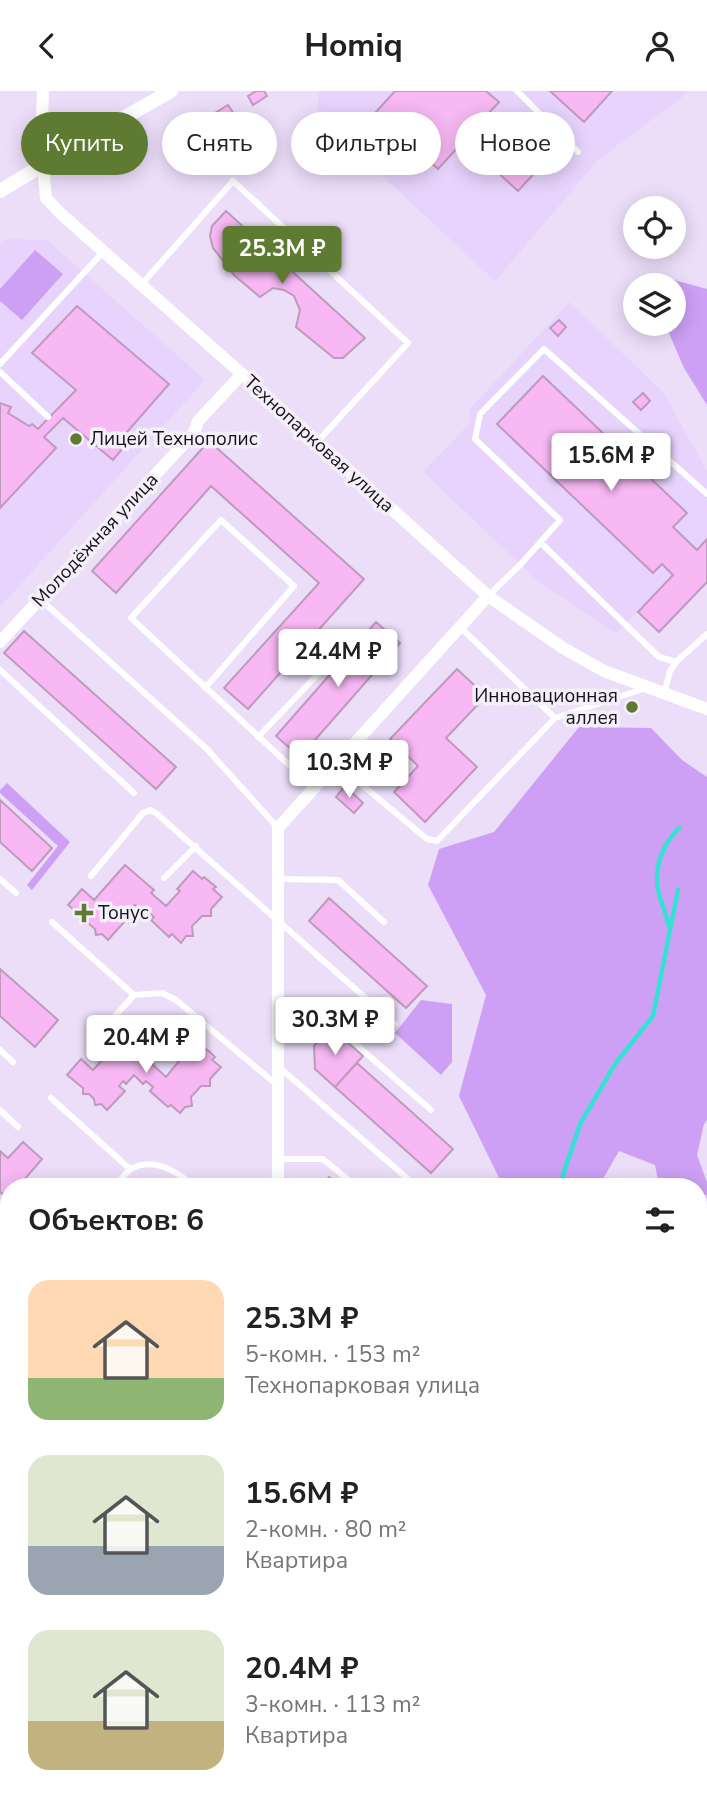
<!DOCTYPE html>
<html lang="ru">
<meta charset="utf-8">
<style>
body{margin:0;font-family:"Nunito Sans",sans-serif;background:#f6f6f6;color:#222;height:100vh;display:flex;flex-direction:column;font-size:26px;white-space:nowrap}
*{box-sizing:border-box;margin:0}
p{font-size:23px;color:#767676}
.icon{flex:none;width:38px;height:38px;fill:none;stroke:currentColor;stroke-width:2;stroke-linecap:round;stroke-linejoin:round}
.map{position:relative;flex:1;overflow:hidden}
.drawer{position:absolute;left:0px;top:1087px;width:707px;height:625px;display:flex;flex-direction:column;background:#fff;border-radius:28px 28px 0 0;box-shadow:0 4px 18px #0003}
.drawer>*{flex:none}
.banner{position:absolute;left:21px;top:21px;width:665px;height:63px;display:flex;gap:14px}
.buttons{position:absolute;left:623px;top:105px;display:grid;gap:14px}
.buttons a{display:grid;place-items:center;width:63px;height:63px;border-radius:50%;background:#fff;box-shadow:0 4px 18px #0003;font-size:35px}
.price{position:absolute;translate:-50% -60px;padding:0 16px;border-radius:7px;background:#fff;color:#222;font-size:23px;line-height:46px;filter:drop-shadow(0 2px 4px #0008)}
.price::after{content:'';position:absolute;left:50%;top:42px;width:21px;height:16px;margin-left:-10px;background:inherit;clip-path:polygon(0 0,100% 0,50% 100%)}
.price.selected{background:#5e7b31;color:#fff}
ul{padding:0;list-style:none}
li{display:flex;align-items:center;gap:21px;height:175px;padding:0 28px}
li span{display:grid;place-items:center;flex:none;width:196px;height:140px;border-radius:21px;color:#555}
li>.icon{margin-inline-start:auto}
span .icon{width:84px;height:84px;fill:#fffc;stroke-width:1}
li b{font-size:30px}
h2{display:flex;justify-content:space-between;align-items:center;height:84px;padding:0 28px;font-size:30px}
.chip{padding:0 24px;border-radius:32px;background:#fff;box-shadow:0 4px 18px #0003;font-size:24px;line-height:63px}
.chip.selected{background:#5e7b31;color:#fff}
header{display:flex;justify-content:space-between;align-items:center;height:91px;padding:0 28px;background:#fff;font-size:32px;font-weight:700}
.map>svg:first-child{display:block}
.built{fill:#e8d3fc}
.green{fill:#cda0f5}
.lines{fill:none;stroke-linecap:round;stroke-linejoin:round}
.stream{stroke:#38e0d4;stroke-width:4.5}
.building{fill:#f7b8f4;stroke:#bf9abd;stroke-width:2}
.service{stroke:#fff;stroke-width:6}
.minor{stroke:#fff;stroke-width:12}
.tertiary{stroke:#fff;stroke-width:14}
.secondary{stroke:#ccdeef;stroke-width:16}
.poi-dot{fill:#5e7b31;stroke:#f4f0f9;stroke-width:2.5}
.labels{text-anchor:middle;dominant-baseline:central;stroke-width:7;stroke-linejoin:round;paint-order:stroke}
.poi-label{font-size:19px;fill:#18101f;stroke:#f4f0f9;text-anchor:start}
.street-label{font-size:19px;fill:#18101f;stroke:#f4f0f9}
</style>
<header><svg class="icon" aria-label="back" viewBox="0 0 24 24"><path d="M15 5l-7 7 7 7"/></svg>Homiq<svg class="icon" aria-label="person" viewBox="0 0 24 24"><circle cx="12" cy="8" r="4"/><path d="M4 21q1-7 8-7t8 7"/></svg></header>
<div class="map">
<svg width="707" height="1710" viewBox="0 0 707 1710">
<rect width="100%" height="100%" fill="#ecdef9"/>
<path class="built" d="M319 0H690L599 68 495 190 317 24Z
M8 148 47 149 205 289 0 516V154Z
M569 211 663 301 707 380V491L659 541 638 521 616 543 539 491 423 381 469 333 470 318Z"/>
<path class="green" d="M35 159 63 183 22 229 0 210V198Z
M674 189 707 198V314L684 277 665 233H674V194H658V191Z
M579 636 651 637 682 669 707 686V1029L704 1033 697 1064 707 1091V1103L698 1112V1096L659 1095 655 1074 619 1060 599 1095H503L459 1005 486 904 428 794 439 758 494 741Z
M7 692 70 751 32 799 27 794 58 755 0 702V699Z
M421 909 452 913V971L441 984 395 942Z
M0 1579 9 1585V1703H82L85 1710H0Z"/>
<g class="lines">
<path class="stream" d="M669 836C667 823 660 811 658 798 654 775 663 753 679 737
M559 1096 580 1033 615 973 653 925 678 799
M0 1394 9 1375
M105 1710 112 1703"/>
</g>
<path class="building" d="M256 0H264L267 5 253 14 248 5Z
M395 0H486L499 11 438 78 375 22Z
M550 0H612L584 31Z
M228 14 234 23 216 34 210 25Z
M529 41 552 63 518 100 494 78Z
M226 120 365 247 343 267H334L296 236 300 219 294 205 284 199 273 197 260 206 235 185 213 157 210 145 212 135Z
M77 215 169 293 127 341 132 346 113 369 63 327 44 346 56 357 0 417V312L11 316 8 322 29 335 32 333 38 338 76 299 32 262Z
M559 229 566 236 558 245 550 237Z
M543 285 687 422 673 436 697 459 707 448V491L659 541 638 521 673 484 662 473 653 482 497 333Z
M643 302 650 310 641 319 633 311Z
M209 350 364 488 248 618 224 597 319 492 211 395 116 502 92 480Z
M376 531 400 552 300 666 276 645Z
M24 540 176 676 156 698 4 562Z
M457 578 486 605 446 647 477 676 425 731 394 701 418 675 390 648Z
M345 695 363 712 354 722 336 706Z
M0 709 52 757 32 780 0 751Z
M125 774 154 799 151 802 166 815 180 800 177 798 193 780 202 788 204 786 216 796 213 798 222 806 211 818V825H202L192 835 193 845H186L181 852 172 843 169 846 151 829 154 826 147 820 144 823 135 814 127 823 124 820 120 825 125 830 108 849 102 843 96 844 95 838 89 833H84V827L68 814 82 798 94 809Z
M329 807 427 895 406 917 309 830Z
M0 878 58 929 35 956 0 925Z
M332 936 363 965 335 996 315 978 314 955Z
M125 944 153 969 151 972 166 986 179 970 177 968 192 950 201 959 203 956 210 961 215 966 212 969 221 976 210 988V995H201L191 1006 192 1015 185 1016 180 1022 171 1014 168 1016 150 1000 153 996 146 990 143 993 134 984 126 993 123 990 119 995 125 1000 107 1019 101 1013 95 1014 94 1008 89 1003H83V997L67 984 81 968 93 979Z
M357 972 453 1058 431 1082 335 996Z
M23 1051 42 1068 18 1096H9L7 1107 0 1101V1060L8 1067Z
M329 1086 340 1096H322Z
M0 1293 9 1297 0 1318Z
M700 1469 707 1475V1502L698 1511V1471Z
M698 1648 707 1656V1693L698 1686Z
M224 1703H301L294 1710H217Z"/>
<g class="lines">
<path class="service" d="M517 0 578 61
M141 194 233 90 408 252 318 350
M0 273 103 161
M0 281 48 326
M540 451 659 566 676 571
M488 505 521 473 560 429 475 348 480 323 544 258 707 403
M40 508 206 657 278 737
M460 536 555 627 646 597
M0 579 134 702
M205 597 294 495 221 429 131 527 315 698
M664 603 670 580 676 571 707 543
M258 646 319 582
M337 673 427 748 437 750 555 627
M91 785 143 722 150 719 156 722 395 933
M164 787 196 755
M0 788 16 802
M278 788 338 789 384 831
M52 831 134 904
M278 927 327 928 431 1019
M91 952 134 904 162 902 176 909 277 994
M163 953 194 924
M0 959 13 971
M279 976 416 1095
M51 1007 130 1078
M0 1019 18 1036
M278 1068H323L357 1096
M115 1096C120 1090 125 1082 131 1078 154 1065 178 1081 195 1096
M0 1136 7 1142
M698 1594 707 1584
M698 1622 707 1630
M358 1703 367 1710"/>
<path class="minor" d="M43 0 41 52 46 107 60 122 242 283 488 505 563 557 604 580 707 618
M0 551 194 342 198 330 242 283
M278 1096V737L488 505"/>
<path class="tertiary" d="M0 100 83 50 171 0"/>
<path class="secondary" d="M0 1235 9 1236
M698 1312 707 1289
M612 1703 620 1710
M403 1710 410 1703"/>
</g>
<g class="poi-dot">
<circle cx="76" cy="348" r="7"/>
<circle cx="632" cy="616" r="7"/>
<path d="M80.5 811.5h7v7h7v7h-7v7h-7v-7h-7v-7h7z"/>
</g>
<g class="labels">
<g class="poi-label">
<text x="90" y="348">Лицей Технополис</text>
<text x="618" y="605" text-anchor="end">Инновационная<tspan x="618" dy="22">аллея</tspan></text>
<text x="98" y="822">Тонус</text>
</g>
<g class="street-label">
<text transform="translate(319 353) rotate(42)">Технопарковая улица</text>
<text transform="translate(95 449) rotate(-47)">Молодёжная улица</text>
</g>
</g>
</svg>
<div class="buttons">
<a><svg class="icon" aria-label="locate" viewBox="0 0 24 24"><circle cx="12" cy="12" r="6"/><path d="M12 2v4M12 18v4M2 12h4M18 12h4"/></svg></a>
<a><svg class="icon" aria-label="layers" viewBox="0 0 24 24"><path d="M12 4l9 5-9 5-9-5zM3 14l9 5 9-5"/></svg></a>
</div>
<b class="price selected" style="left:282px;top:195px">25.3M ₽</b>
<b class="price" style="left:611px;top:402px">15.6M ₽</b>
<b class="price" style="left:338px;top:598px">24.4M ₽</b>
<b class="price" style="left:349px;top:709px">10.3M ₽</b>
<b class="price" style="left:335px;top:966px">30.3M ₽</b>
<b class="price" style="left:146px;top:984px">20.4M ₽</b>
<div class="banner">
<a class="chip selected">Купить</a>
<a class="chip">Снять</a>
<a class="chip">Фильтры</a>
<a class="chip">Новое</a>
</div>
<section class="drawer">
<h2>Объектов: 6<svg class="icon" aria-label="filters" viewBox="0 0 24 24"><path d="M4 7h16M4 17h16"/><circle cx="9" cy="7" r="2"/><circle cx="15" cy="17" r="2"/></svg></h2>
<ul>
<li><span style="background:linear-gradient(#ffd9b3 70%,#8fb573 0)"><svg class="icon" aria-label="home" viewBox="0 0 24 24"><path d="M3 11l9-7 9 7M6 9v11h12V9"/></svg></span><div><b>25.3M ₽</b><p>5-комн. · 153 m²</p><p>Технопарковая улица</p></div></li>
<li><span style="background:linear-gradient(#dfe7d0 65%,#9aa5b1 0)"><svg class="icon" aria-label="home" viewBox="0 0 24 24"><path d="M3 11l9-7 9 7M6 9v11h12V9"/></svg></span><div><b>15.6M ₽</b><p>2-комн. · 80 m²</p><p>Квартира</p></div></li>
<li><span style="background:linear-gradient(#dfe7d0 65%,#c2b280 0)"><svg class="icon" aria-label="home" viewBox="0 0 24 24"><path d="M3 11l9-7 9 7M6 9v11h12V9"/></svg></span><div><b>20.4M ₽</b><p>3-комн. · 113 m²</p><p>Квартира</p></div></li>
</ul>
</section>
</div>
